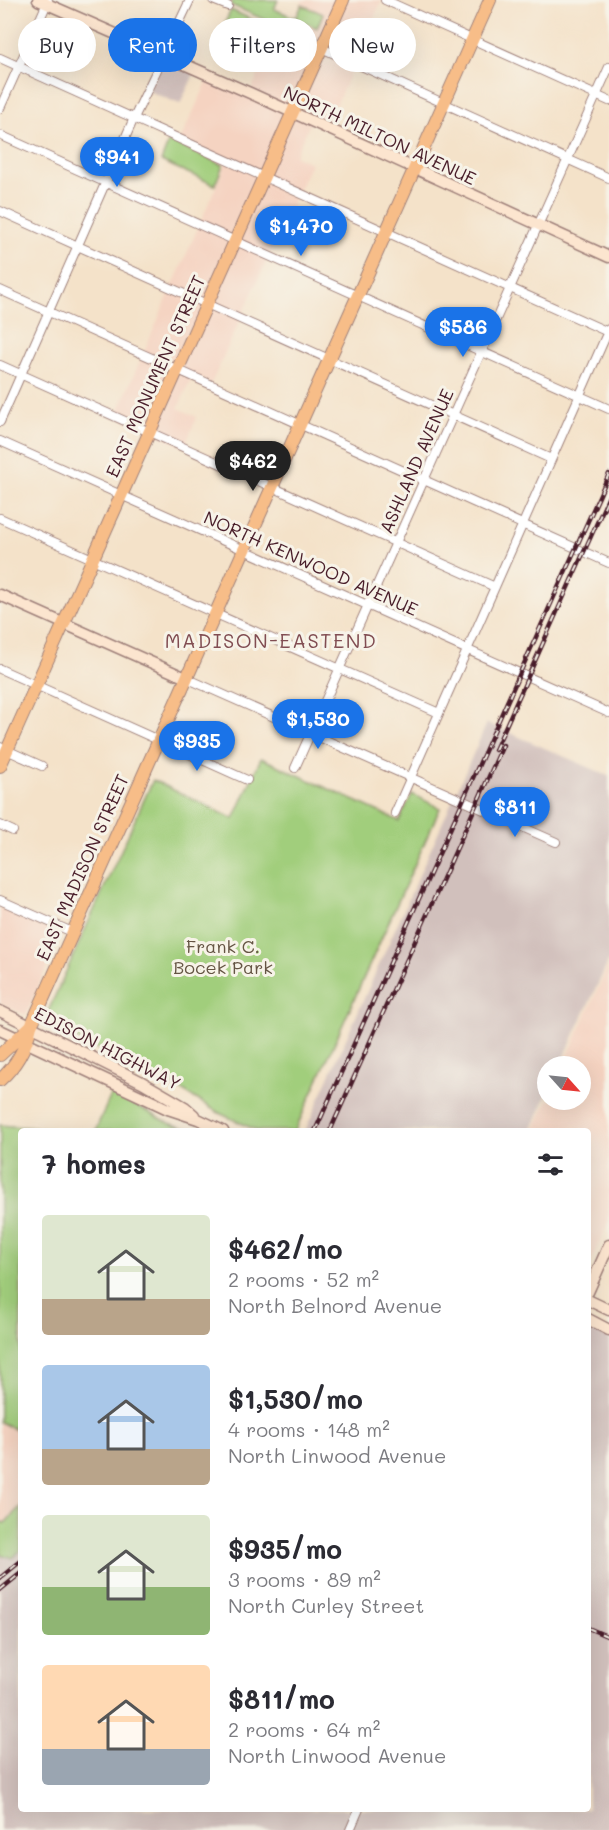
<!DOCTYPE html>
<meta charset="utf-8">
<style>
body{margin:0;font-family:Mali,sans-serif;background:#f7f7f7;color:#2b2b33;height:100vh;display:flex;flex-direction:column;font-size:22px;white-space:nowrap}
*{box-sizing:border-box;margin:0}
p{font-size:20px;color:#7c7c81}
.icon{flex:none;width:33px;height:33px;fill:none;stroke:currentColor;stroke-width:2;stroke-linecap:round;stroke-linejoin:round}
.map{position:relative;flex:1;overflow:hidden}
.details{position:absolute;left:18px;top:1128px;width:573px;height:684px;display:flex;flex-direction:column;background:#fff;border-radius:6px;box-shadow:0 6px 24px #0002}
.details>*{flex:none}
.guide{position:absolute;left:18px;top:18px;width:573px;height:54px;display:flex;gap:12px}
.needle{width:39px;rotate:117deg}
.fabs{position:absolute;left:537px;top:1056px;display:grid;gap:12px}
.fabs a{display:grid;place-items:center;width:54px;height:54px;border-radius:50%;background:#fff;box-shadow:0 6px 24px #0002;font-size:30px}
.price{position:absolute;translate:-50% -51px;padding:0 14px;border-radius:21px;background:#1a73e8;color:#fff;font-size:20px;line-height:39px;filter:drop-shadow(0 2px 3px #0008)}
.price::after{content:'';position:absolute;left:50%;top:36px;width:18px;height:14px;margin-left:-9px;background:inherit;clip-path:polygon(0 0,100% 0,50% 100%)}
.price.on{background:#222;color:#fff}
ul{padding:0;list-style:none}
li{display:flex;align-items:center;gap:18px;height:150px;padding:0 24px}
li span{display:grid;place-items:center;flex:none;width:168px;height:120px;border-radius:6px;color:#555}
li>.icon{margin-inline-start:auto}
span .icon{width:72px;height:72px;fill:#fffc;stroke-width:1}
li b{font-size:26px}
h2{display:flex;justify-content:space-between;align-items:center;height:72px;padding:0 24px;font-size:26px}
.chip{padding:0 21px;border-radius:27px;background:#fff;box-shadow:0 6px 24px #0002;font-size:21px;line-height:54px}
.chip.on{background:#1a73e8;color:#fff}
.map>svg:first-child{display:block}
.built{fill:#f5d3c1}
.industrial{fill:#d1c0bc}
.green{fill:#a1ce7c;stroke:#767654;stroke-width:1.5}
.lines{fill:none;stroke-linecap:round;stroke-linejoin:round}
.street-casing{stroke:#9f807a;stroke-width:10}
.secondary-casing{stroke:#9f807a;stroke-width:13}
.primary-casing{stroke:#9f807a;stroke-width:14}
.street{stroke:#fff;stroke-width:8}
.secondary{stroke:#fce5cf;stroke-width:10}
.primary{stroke:#f7bd88;stroke-width:12}
.rail-casing{stroke:#4a1f2b;stroke-width:4.5}
.rail{stroke:#f7f3e8;stroke-width:2;stroke-dasharray:7;stroke-linecap:butt}
.labels{text-anchor:middle;dominant-baseline:central;stroke-width:6;stroke-linejoin:round;paint-order:stroke}
.street-label{font-size:18px;fill:#4a1f2b;stroke:#f7f3e8}
.park-label{font-size:18px;fill:#645443;stroke:#f7f3e8}
.neighbourhood-label{font-size:20px;letter-spacing:1.5px;fill:#814d52;stroke:#f7f3e8}
</style>
<div class="map">
<svg width="609" height="1830" viewBox="0 0 609 1830">
<rect width="100%" height="100%" fill="#f7f3e8"/>
<filter id="ink" filterUnits="userSpaceOnUse"><feTurbulence type="fractalNoise" baseFrequency=".0167" numOctaves="2"/><feDisplacementMap in="SourceGraphic" scale="12" xChannelSelector="R" yChannelSelector="G"/><feConvolveMatrix kernelMatrix="1 2 1 2 8 2 1 2 1" color-interpolation-filters="sRGB"/></filter>
<filter id="wash" filterUnits="userSpaceOnUse"><feTurbulence type="fractalNoise" baseFrequency=".008" numOctaves="4" result="noise"/><feDisplacementMap in="SourceGraphic" scale="24" xChannelSelector="R" yChannelSelector="G"/><feGaussianBlur stdDeviation="1.35" result="paint"/><feColorMatrix in="noise" values="0 0 0 0 0 0 0 0 0 0 0 0 0 0 0 0 0 1.4 0 .05"/><feComposite in="paint" operator="in"/></filter>
<g filter="url(#wash)">
<rect width="100%" height="100%" fill="#f4e2c9"/>
<path class="built" d="M303 0H382L326 128 311 121 295 156 311 163 211 384 193 375 178 408 197 417 184 447 116 416 227 161 180 140 210 76 250 93 268 53 277 56Z
M0 907 61 934 26 1015 0 1003Z
M609 964V1221L588 1267V1131H533L548 1100H580V1066H563Z
M0 1422 21 1432V1506L5 1524 0 1521Z"/>
<path class="industrial" d="M165 56 196 70 180 104 148 91Z
M487 723 609 776V960L560 1066H548L547 1094 531 1131H305Z
M588 1326 609 1336V1830H0V1554L13 1558 21 1550V1809H588Z"/>
<path class="green" d="M233 0H278L274 9 293 17 297 16 302 5 323 14 317 28 296 18 290 31 231 5Z
M231 10 286 35 277 56 269 53 266 57 219 36Z
M169 141 223 165 215 185 161 161Z
M261 758 399 821 412 794 440 808 295 1131H258L219 1113 170 1083 49 1026 45 1018 153 780 234 819Z
M112 1093 169 1123 194 1131H95Z
M0 1125 70 1131H21V1432L0 1422Z
M21 1506V1550L13 1558 0 1554V1521L5 1523Z"/>
</g>
<g filter="url(#ink)">
<g class="lines">
<defs>
<path id="street" d="M213 0 228 6
M385 0 609 101
M286 32 609 178
M0 58 608 332
M0 108 48 1
M0 135 609 409
M0 211 551 459
M0 290 609 563
M0 365 495 587
M0 422 134 118 190 0
M0 441 609 713
M0 518 439 713
M0 669 247 780
M186 678 556 842
M0 747 42 766
M295 768 609 67
M395 813 609 329
M0 825 13 831
M0 900 72 932
M350 1830 359 1809"/>
<path id="secondary" d="M38 0 250 93 609 257
M0 595 186 678
M0 1011 142 1082 185 1107 194 1115
M0 1030 168 1109 198 1119 223 1131
M588 1292 609 1245
M588 1300 609 1310
M588 1319 609 1330"/>
<path id="primary" d="M0 766 343 0
M0 1055 31 1026
M0 1080C17 1065 26 1048 31 1026L490 0"/>
</defs>
<use href="#street" class="street-casing"/>
<use href="#secondary" class="secondary-casing"/>
<use href="#primary" class="primary-casing"/>
<use href="#street" class="street"/>
<use href="#secondary" class="secondary"/>
<use href="#primary" class="primary"/>
<defs>
<path id="rail" d="M495 750 609 496
M315 1131 609 474
M330 1131 503 745
M0 1578 21 1561
M0 1590 21 1573
M588 1628 609 1637"/>
</defs>
<use href="#rail" class="rail-casing"/>
<use href="#rail" class="rail"/>
</g>
</g>
<g class="labels">
<g class="street-label">
<text transform="translate(380 135) rotate(25)">NORTH MILTON AVENUE</text>
<text transform="translate(155 376) rotate(-66)">EAST MONUMENT STREET</text>
<text transform="translate(416 461) rotate(-66)">ASHLAND AVENUE</text>
<text transform="translate(311 563) rotate(24)">NORTH KENWOOD AVENUE</text>
<text transform="translate(82 867) rotate(-66)">EAST MADISON STREET</text>
<text transform="translate(108 1048) rotate(27)">EDISON HIGHWAY</text>
</g>
<g class="park-label">
<text x="223" y="946">Frank C.<tspan x="223" dy="21">Bocek Park</tspan></text>
</g>
<g class="neighbourhood-label">
<text x="271" y="640">MADISON-EASTEND</text>
</g>
</g>
</svg>
<div class="fabs">
<a><svg class="needle" viewBox="-14 -14 28 28"><path d="M0-13l5 13h-10z" fill="#e53935"/><path d="M0 13l5-13h-10z" fill="#7c7c81"/></svg></a>
</div>
<b class="price" style="left:117px;top:188px">$941</b>
<b class="price" style="left:301px;top:257px">$1,470</b>
<b class="price" style="left:463px;top:358px">$586</b>
<b class="price on" style="left:253px;top:492px">$462</b>
<b class="price" style="left:318px;top:750px">$1,530</b>
<b class="price" style="left:197px;top:772px">$935</b>
<b class="price" style="left:515px;top:838px">$811</b>
<div class="guide">
<a class="chip">Buy</a>
<a class="chip on">Rent</a>
<a class="chip">Filters</a>
<a class="chip">New</a>
</div>
<section class="details">
<h2>7 homes<svg class="icon" aria-label="filters" viewBox="0 0 24 24"><path d="M4 7h16M4 17h16"/><circle cx="9" cy="7" r="2"/><circle cx="15" cy="17" r="2"/></svg></h2>
<ul>
<li><span style="background:linear-gradient(#dfe7d0 70%,#b9a48a 0)"><svg class="icon" aria-label="home" viewBox="0 0 24 24"><path d="M3 11l9-7 9 7M6 9v11h12V9"/></svg></span><div><b>$462/mo</b><p>2 rooms · 52 m²</p><p>North Belnord Avenue</p></div></li>
<li><span style="background:linear-gradient(#a9c7e8 70%,#b9a48a 0)"><svg class="icon" aria-label="home" viewBox="0 0 24 24"><path d="M3 11l9-7 9 7M6 9v11h12V9"/></svg></span><div><b>$1,530/mo</b><p>4 rooms · 148 m²</p><p>North Linwood Avenue</p></div></li>
<li><span style="background:linear-gradient(#dfe7d0 60%,#8fb573 0)"><svg class="icon" aria-label="home" viewBox="0 0 24 24"><path d="M3 11l9-7 9 7M6 9v11h12V9"/></svg></span><div><b>$935/mo</b><p>3 rooms · 89 m²</p><p>North Curley Street</p></div></li>
<li><span style="background:linear-gradient(#ffd9b3 70%,#9aa5b1 0)"><svg class="icon" aria-label="home" viewBox="0 0 24 24"><path d="M3 11l9-7 9 7M6 9v11h12V9"/></svg></span><div><b>$811/mo</b><p>2 rooms · 64 m²</p><p>North Linwood Avenue</p></div></li>
</ul>
</section>
</div>
